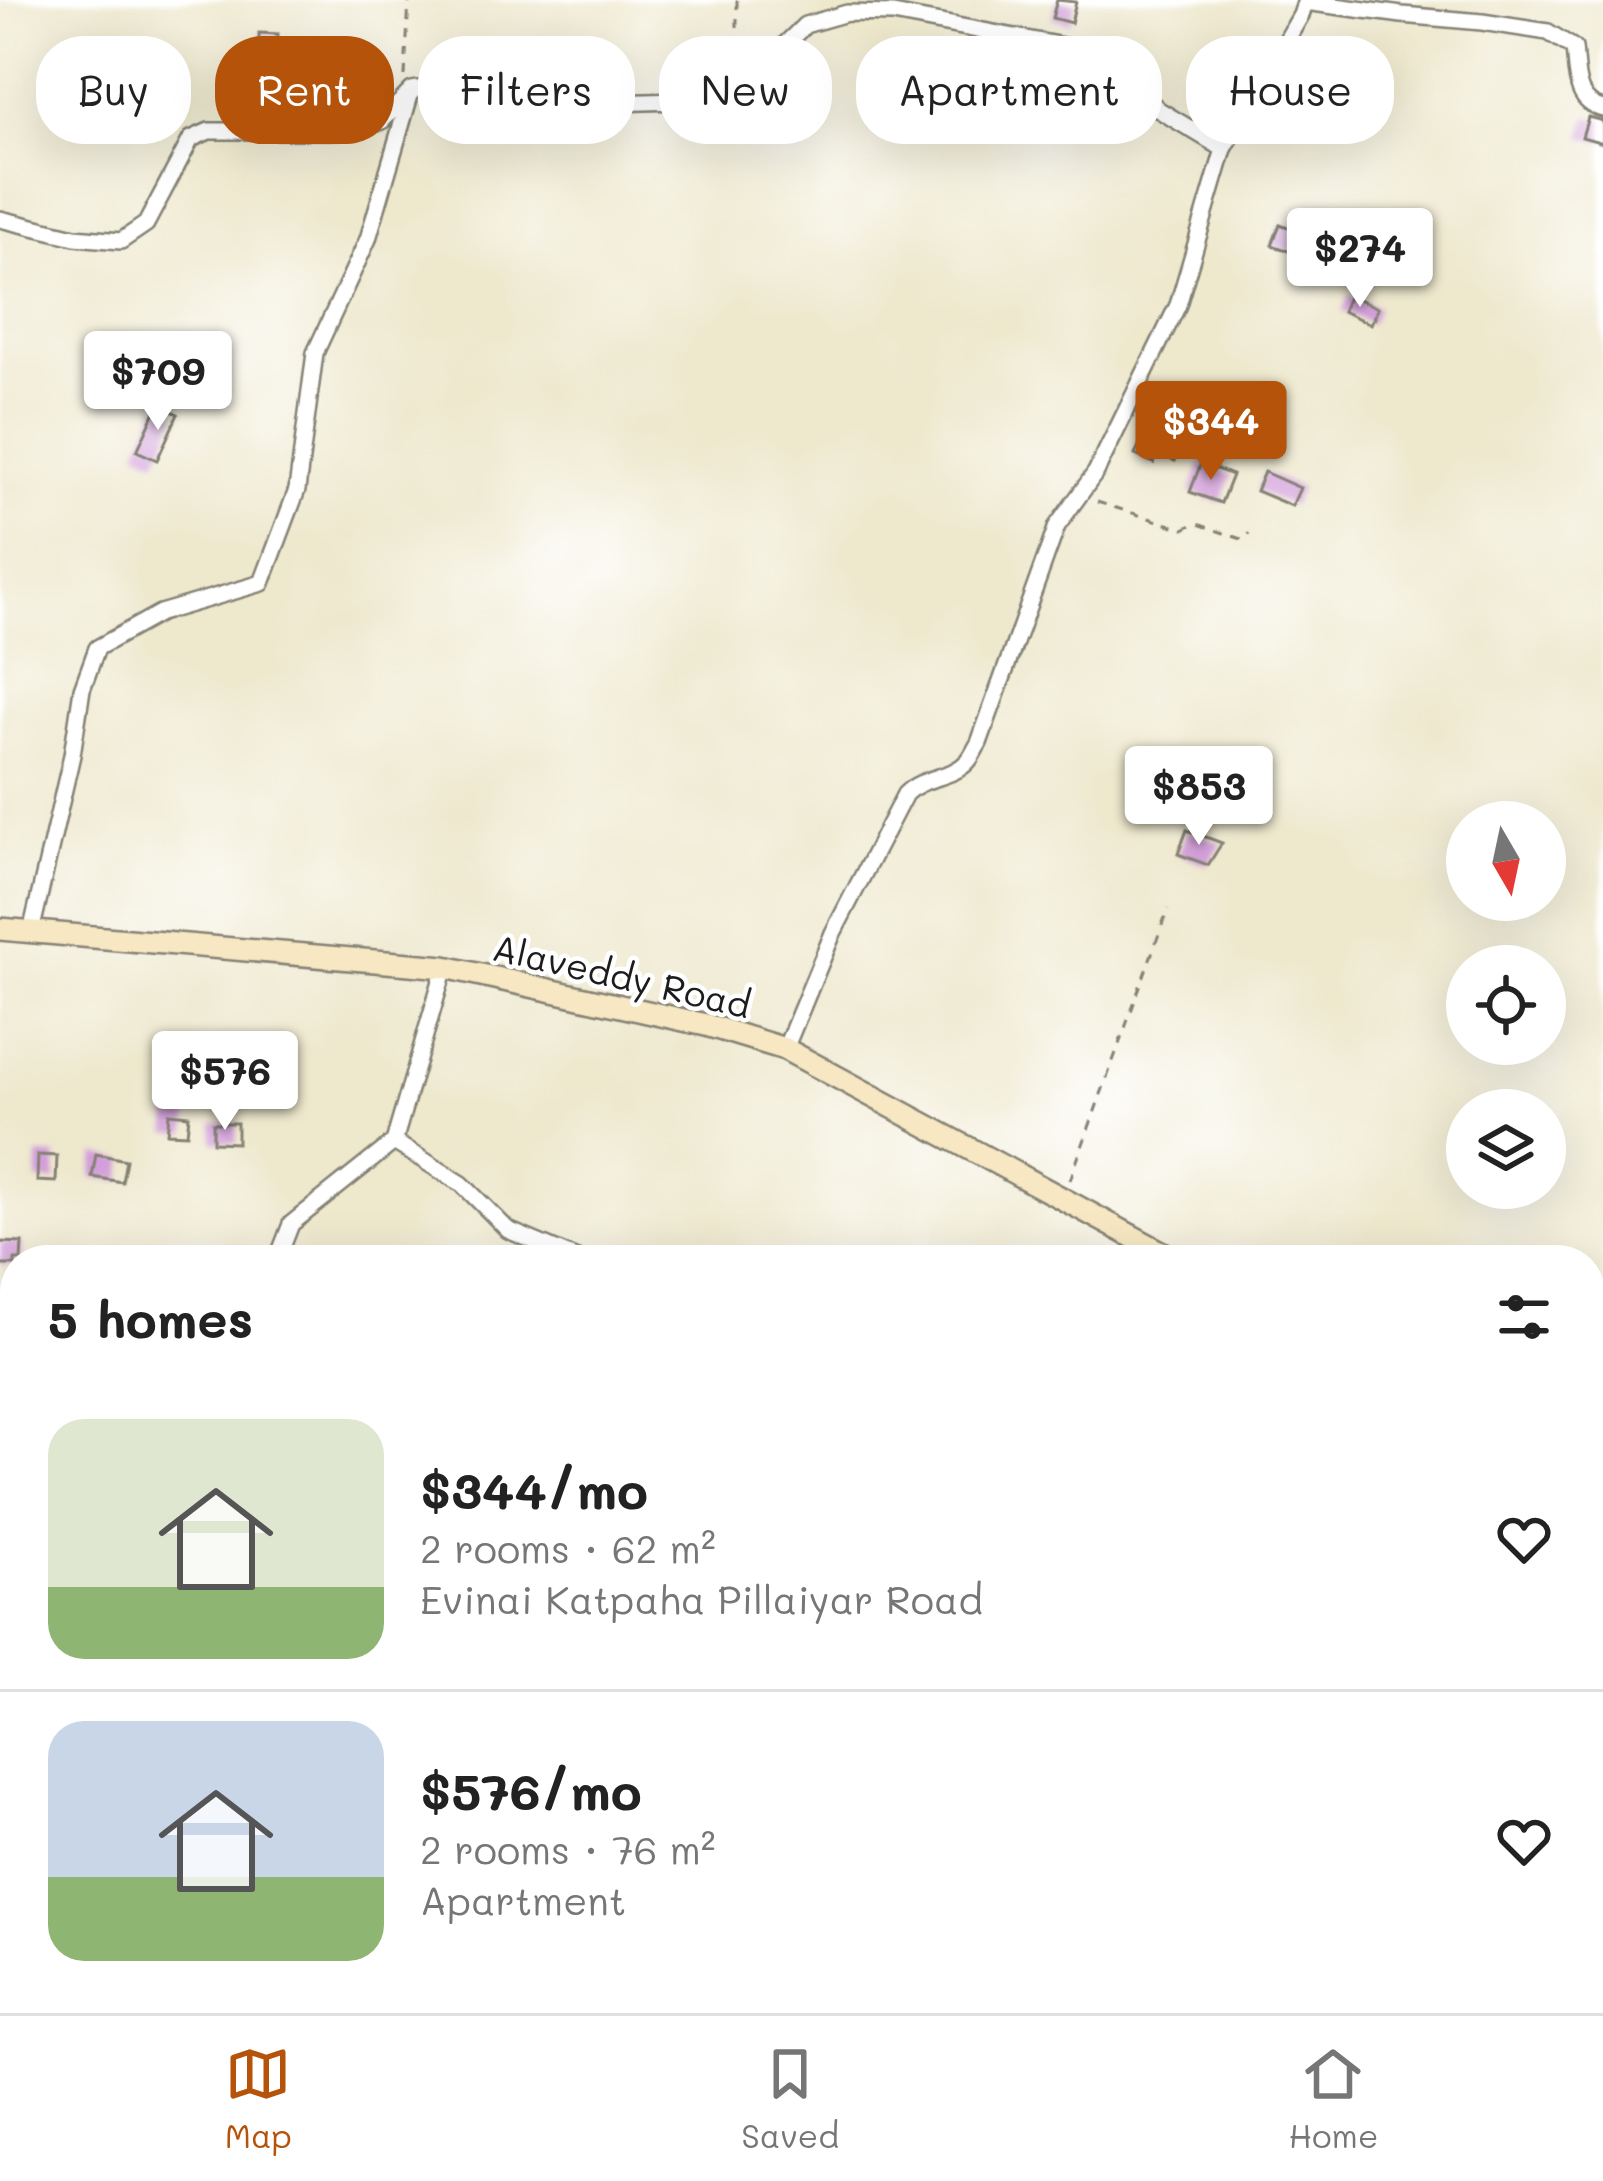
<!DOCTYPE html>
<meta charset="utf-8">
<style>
body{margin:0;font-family:Mali,sans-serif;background:#f6f6f6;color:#222;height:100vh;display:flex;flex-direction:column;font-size:45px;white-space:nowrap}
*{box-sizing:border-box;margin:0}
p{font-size:39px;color:#767676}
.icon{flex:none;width:66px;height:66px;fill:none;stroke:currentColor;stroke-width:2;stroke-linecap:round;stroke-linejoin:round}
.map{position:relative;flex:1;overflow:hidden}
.details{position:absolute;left:0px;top:1245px;width:1605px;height:768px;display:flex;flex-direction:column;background:#fff;border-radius:48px 48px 0 0;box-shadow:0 12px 48px #0002}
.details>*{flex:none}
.guide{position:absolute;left:36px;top:36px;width:1533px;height:108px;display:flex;gap:24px}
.needle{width:78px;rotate:171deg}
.buttons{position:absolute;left:1446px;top:801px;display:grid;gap:24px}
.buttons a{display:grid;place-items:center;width:120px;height:120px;border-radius:50%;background:#fff;box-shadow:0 12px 48px #0002;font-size:60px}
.price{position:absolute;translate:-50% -102px;padding:0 27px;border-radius:12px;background:#fff;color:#222;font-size:39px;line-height:78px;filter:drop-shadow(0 3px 6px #0008)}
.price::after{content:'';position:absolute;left:50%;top:72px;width:36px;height:27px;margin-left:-18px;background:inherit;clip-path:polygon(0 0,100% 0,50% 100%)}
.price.active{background:#b45309;color:#fff}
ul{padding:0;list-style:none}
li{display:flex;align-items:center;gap:36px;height:300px;padding:0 48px}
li+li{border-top:3px solid #e0e0e0}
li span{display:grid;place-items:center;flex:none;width:336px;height:240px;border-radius:36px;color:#555}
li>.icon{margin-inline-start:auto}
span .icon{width:144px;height:144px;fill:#fffc;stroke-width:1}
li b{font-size:51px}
h2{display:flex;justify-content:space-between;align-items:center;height:144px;padding:0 48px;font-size:51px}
.chip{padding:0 42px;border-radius:48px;background:#fff;box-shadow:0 12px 48px #0002;font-size:42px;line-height:108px}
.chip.active{background:#b45309;color:#fff}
.dock{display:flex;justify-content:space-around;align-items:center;height:168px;border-top:3px solid #e0e0e0;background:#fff;font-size:33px;color:#767676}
.dock a{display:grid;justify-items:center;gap:6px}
.dock .active{color:#b45309}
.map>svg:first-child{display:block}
.building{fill:#d39ed9}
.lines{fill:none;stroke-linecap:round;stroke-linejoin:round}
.street-casing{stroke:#858274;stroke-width:20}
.secondary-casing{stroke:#858274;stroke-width:26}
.path{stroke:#858274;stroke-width:3;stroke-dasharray:9 9;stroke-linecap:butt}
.street{stroke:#fff;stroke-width:15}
.secondary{stroke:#f7e8c3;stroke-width:21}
.labels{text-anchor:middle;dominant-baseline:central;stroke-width:9;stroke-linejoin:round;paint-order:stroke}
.street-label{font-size:36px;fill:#1c1c1c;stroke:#fff}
</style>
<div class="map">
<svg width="1603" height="2013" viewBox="0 0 1603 2013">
<rect width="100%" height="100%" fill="#fff"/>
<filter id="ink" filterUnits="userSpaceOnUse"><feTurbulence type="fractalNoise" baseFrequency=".00833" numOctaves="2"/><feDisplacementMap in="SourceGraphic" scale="24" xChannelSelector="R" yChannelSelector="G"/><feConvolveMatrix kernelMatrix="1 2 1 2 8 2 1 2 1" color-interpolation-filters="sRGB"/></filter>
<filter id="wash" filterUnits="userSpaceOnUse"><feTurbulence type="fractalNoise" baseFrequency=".004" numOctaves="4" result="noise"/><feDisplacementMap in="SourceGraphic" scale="48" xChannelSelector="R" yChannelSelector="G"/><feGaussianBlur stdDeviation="2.7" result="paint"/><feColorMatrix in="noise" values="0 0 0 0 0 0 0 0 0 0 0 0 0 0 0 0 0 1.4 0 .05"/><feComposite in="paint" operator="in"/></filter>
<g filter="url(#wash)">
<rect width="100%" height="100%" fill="#eee8cd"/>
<g id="blocks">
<path class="building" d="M1057 0 1076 2 1071 23 1052 18Z
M259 33 278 34 277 54 259 53Z
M301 65 325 68 323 93 299 90Z
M1588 117 1603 121V143L1582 137Z
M1280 224 1312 236 1303 256 1272 245Z
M1349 295 1378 308 1371 324 1342 311Z
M173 356 194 360 190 384 169 380Z
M1228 403 1255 413 1249 430 1222 419Z
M158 405 178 414 157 460 137 451Z
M1150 421 1186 437 1175 461 1158 453 1154 463 1135 455Z
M1201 463 1232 475 1221 503 1190 492Z
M1264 472 1300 488 1292 506 1256 491Z
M1187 830 1222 843 1208 865 1178 854Z
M169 1113 189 1115 187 1134 167 1133Z
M213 1123H237V1143L213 1142Z
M96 1154 126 1160 122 1182 92 1177Z
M38 1155 57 1156 56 1182 37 1181Z
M0 1242 22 1243 21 1260H15V1265H0Z
M0 1513 15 1517V1541L0 1538Z
M35 1998H49L72 2008 70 2013H49L32 2006Z"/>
</g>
</g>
<g filter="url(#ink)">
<use href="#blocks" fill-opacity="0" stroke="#858274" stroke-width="3"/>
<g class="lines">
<defs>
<path id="street" d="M1305 2 1402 15 1482 22 1548 32 1574 48C1577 73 1574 102 1603 109
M0 219 75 237 121 241 146 224 191 139 209 131H355L382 121 412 90 430 87 549 105 709 100 737 91 805 25 847 13 893 14 1084 50 1109 64 1159 110 1224 149
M31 932 72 755 82 689 97 648 160 613 262 583 297 490 315 353 368 239 411 92
M785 1049 833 933 905 794C924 775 951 780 968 761 973 755 975 749 979 743L1057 526 1096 472 1178 305 1224 149 1301 15 1306 0
M394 1142 462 1184 508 1230 579 1260
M277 1260 291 1224 394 1142 445 967
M0 1313 15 1310
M0 1496 15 1494
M1263 1998 1322 2013
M646 2007 650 1998
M2 2013 15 1978
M1602 2013 1603 2011"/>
<path id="secondary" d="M0 929 445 967 706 1025 785 1049 1176 1260
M1590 1309 1603 1305"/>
</defs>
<use href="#street" class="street-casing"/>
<use href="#secondary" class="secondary-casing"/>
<path class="path" d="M737 0V43L744 58
M405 76 409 0
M1097 502 1184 529 1195 523 1244 540 1249 533
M1070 1180 1168 909"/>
<use href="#street" class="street"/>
<use href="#secondary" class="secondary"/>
</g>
</g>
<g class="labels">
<g class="street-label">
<text transform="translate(622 975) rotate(13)">Alaveddy Road</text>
</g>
</g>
</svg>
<div class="buttons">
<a><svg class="needle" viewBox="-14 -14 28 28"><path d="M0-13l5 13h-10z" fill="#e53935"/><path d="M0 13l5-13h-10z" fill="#767676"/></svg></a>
<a><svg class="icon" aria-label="locate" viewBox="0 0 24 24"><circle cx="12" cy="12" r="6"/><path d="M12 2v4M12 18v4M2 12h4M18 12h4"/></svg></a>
<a><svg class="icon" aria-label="layers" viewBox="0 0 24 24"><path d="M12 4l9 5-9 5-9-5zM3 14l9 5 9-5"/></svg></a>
</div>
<b class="price" style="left:1360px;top:310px">$274</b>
<b class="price" style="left:158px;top:433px">$709</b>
<b class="price active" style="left:1211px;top:483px">$344</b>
<b class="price" style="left:1199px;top:848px">$853</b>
<b class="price" style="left:225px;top:1133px">$576</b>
<div class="guide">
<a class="chip">Buy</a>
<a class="chip active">Rent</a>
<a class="chip">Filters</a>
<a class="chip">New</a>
<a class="chip">Apartment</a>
<a class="chip">House</a>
</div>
<section class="details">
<h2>5 homes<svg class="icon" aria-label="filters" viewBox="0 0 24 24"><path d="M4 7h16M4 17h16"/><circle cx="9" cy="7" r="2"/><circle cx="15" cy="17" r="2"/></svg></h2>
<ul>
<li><span style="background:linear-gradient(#dfe7d0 70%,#8fb573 0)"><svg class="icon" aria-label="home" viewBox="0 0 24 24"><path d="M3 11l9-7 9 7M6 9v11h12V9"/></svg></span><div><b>$344/mo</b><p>2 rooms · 62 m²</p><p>Evinai Katpaha Pillaiyar Road</p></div><svg class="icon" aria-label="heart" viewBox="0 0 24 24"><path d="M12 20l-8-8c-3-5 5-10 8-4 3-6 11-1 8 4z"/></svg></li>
<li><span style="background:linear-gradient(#c9d6e8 65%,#8fb573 0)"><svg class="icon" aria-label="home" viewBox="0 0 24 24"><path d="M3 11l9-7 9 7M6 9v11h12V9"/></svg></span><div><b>$576/mo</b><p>2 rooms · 76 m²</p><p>Apartment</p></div><svg class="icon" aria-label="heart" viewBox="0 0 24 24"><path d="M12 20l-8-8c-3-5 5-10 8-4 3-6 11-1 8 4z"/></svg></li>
</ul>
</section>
</div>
<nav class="dock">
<a class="active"><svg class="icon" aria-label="map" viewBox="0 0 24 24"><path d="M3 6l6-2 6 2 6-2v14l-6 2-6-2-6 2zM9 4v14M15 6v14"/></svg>Map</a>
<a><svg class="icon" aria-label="saved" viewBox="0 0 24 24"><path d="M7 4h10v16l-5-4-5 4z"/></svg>Saved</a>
<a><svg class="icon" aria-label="home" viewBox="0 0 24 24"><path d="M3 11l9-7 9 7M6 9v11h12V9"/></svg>Home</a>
</nav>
